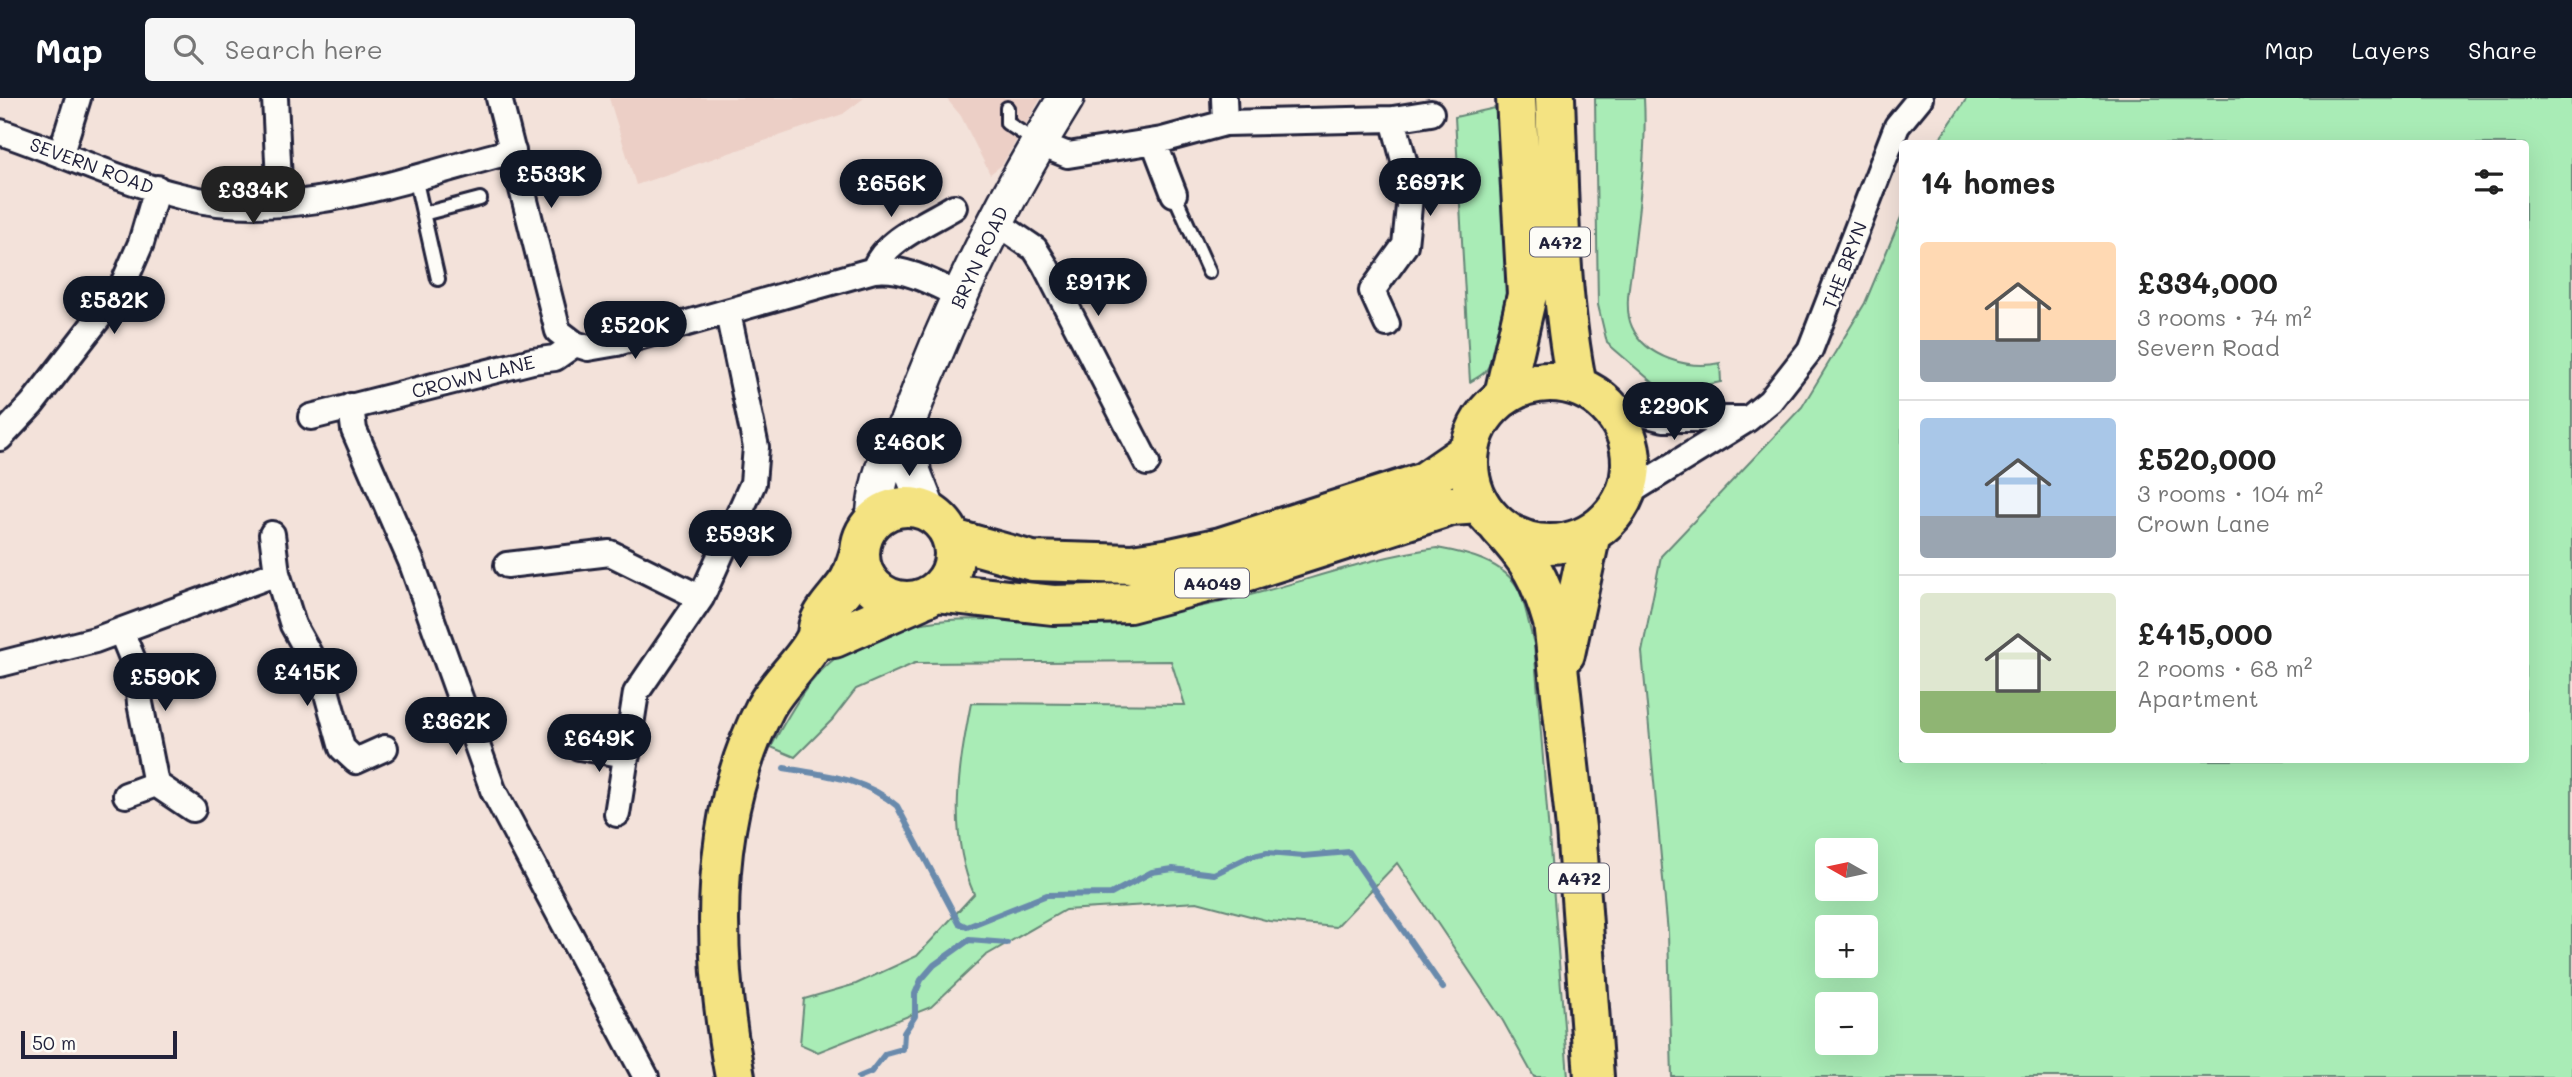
<!DOCTYPE html>
<meta charset="utf-8">
<style>
body{margin:0;font-family:Mali,sans-serif;background:#f6f6f6;color:#222;height:100vh;display:flex;flex-direction:column;font-size:26px;white-space:nowrap}
*{box-sizing:border-box;margin:0}
p{font-size:23px;color:#767676}
.icon{flex:none;width:38px;height:38px;fill:none;stroke:currentColor;stroke-width:2;stroke-linecap:round;stroke-linejoin:round}
.map{position:relative;flex:1;overflow:hidden}
.panel{position:absolute;left:1899px;top:42px;width:630px;height:623px;display:flex;flex-direction:column;background:#fff;border-radius:7px;box-shadow:0 7px 28px #0002}
.panel>*{flex:none}
.needle{width:46px;rotate:279deg}
.tools{position:absolute;left:1815px;top:740px;display:grid;gap:14px}
.tools a{display:grid;place-items:center;width:63px;height:63px;border-radius:7px;background:#fff;box-shadow:0 7px 28px #0002;font-size:35px}
.scale{position:absolute;left:21px;bottom:18px;width:156px;box-sizing:border-box;padding-left:7px;border:4px solid #22223b;border-top:0;font-size:19px;line-height:24px;white-space:nowrap;color:#22223b;-webkit-text-stroke:5px #fdfcf7;paint-order:stroke}
.price{position:absolute;translate:-50% -60px;padding:0 16px;border-radius:24px;background:#111827;color:#fff;font-size:23px;line-height:46px;filter:drop-shadow(0 2px 4px #0008)}
.price::after{content:'';position:absolute;left:50%;top:42px;width:21px;height:16px;margin-left:-10px;background:inherit;clip-path:polygon(0 0,100% 0,50% 100%)}
.price.selected{background:#222;color:#fff}
ul{padding:0;list-style:none}
li{display:flex;align-items:center;gap:21px;height:175px;padding:0 21px}
li+li{border-top:2px solid #e0e0e0}
li span{display:grid;place-items:center;flex:none;width:196px;height:140px;border-radius:7px;color:#555}
li>.icon{margin-inline-start:auto}
span .icon{width:84px;height:84px;fill:#fffc;stroke-width:1}
li b{font-size:30px}
h2{display:flex;justify-content:space-between;align-items:center;height:84px;padding:0 21px;font-size:30px}
header{display:flex;align-items:center;gap:42px;box-sizing:border-box;height:98px;padding:0 35px;background:#111827;color:#fff}
header strong{font-size:33px}
nav{display:flex;gap:38px;margin-inline-start:auto;font-size:24px}
.search{width:490px;height:63px;background:#f6f6f6;display:flex;align-items:center;gap:18px;box-sizing:border-box;padding:0 24px;border-radius:7px;color:#767676;font-size:26px}
.map>svg:first-child{display:block}
.built{fill:#eccfc6}
.green{fill:#a9ecb6;stroke:#668778;stroke-width:2;fill-rule:evenodd}
.lines{fill:none;stroke-linecap:round;stroke-linejoin:round}
.stream{stroke:#698aac;stroke-width:6}
.lane-casing{stroke:#22223b;stroke-width:18}
.street-casing{stroke:#22223b;stroke-width:30}
.secondary-casing{stroke:#22223b;stroke-width:40}
.primary-casing{stroke:#22223b;stroke-width:44}
.lane{stroke:#fdfcf7;stroke-width:12}
.street{stroke:#fdfcf7;stroke-width:24}
.secondary{stroke:#fdfcf7;stroke-width:35}
.primary{stroke:#f4e382;stroke-width:38}
.labels{text-anchor:middle;dominant-baseline:central;stroke-width:5;stroke-linejoin:round;paint-order:stroke}
.shield{fill:#fdfcf7;stroke:#646373;stroke-width:2}
.shield-label{font-size:18px;font-weight:bold;fill:#22223b}
.street-label{font-size:19px;fill:#22223b;stroke:#fdfcf7}
</style>
<header>
<strong>Map</strong>
<div class="search"><svg class="icon" aria-label="search" viewBox="0 0 24 24"><circle cx="10" cy="10" r="6"/><path d="M15 15l6 6"/></svg>Search here</div>
<nav><a>Map</a><a>Layers</a><a>Share</a></nav>
</header>
<div class="map">
<svg width="2572" height="979" viewBox="0 0 2572 979">
<rect width="100%" height="100%" fill="#f3e2da"/>
<filter id="ink" filterUnits="userSpaceOnUse"><feTurbulence type="fractalNoise" baseFrequency=".0143" numOctaves="2"/><feDisplacementMap in="SourceGraphic" scale="14" xChannelSelector="R" yChannelSelector="G"/><feConvolveMatrix kernelMatrix="1 2 1 2 8 2 1 2 1" color-interpolation-filters="sRGB"/></filter>
<g filter="url(#ink)">
<path class="built" d="M609 0H864L843 16 636 87Z
M946 0H1041L1002 67 990 76 961 18Z"/>
<path class="green" d="M1595 0H1644C1647 53 1639 107 1633 160 1631 180 1623 210 1632 229 1646 260 1690 272 1720 265L1721 284 1677 293 1657 288 1607 245 1598 207Z
M1967 0H2572V979H1672L1668 835 1642 554 1661 458 1802 309 1865 205 1902 117V662H2525V46L1937 45ZM1866 752V791H1827V752ZM1827 830H1866V868H1827ZM1827 906H1866V945H1827Z
M1504 8C1505 70 1520 222 1487 271 1484 277 1476 280 1470 284L1455 19Z
M1437 450C1465 455 1504 463 1519 492 1526 507 1529 529 1534 546L1568 979H1534L1503 923 1397 765 1336 829 1269 823 1197 804 1065 812 985 858 931 909 818 954 800 946 804 901 856 886 917 858 974 796C947 734 959 668 971 605L1185 607 1171 563 915 565 856 591 832 622 795 659 771 649C795 605 817 563 866 541 949 505 1036 531 1122 521 1162 516 1204 509 1242 499 1308 483 1369 459 1437 450Z"/>
<g class="lines">
<path class="stream" d="M784 670C825 677 864 680 897 708L959 825 967 829 1047 797 1111 796 1152 774 1173 771 1214 776 1249 759 1267 755 1304 758 1349 754 1443 890
M859 979 871 974 885 956 903 951 904 935 915 918V896L921 882 934 867 969 842 1007 845"/>
<defs>
<path id="lane" d="M1007 10V25L1038 45
M415 79 438 181
M1174 96 1209 174
M423 116 480 101"/>
<path id="street" d="M275 0 280 106
M499 0 558 233 575 246
M1224 0 1225 25
M0 34C60 54 119 83 180 98 292 127 406 80 513 53
M1154 44 1174 96
M1038 45 1068 57 1162 42 1225 25 1393 21 1431 15
M61 55 78 0
M994 123 1035 151 1045 167 1147 365
M874 172C884 142 928 125 954 109
M1387 226 1372 193 1405 147 1411 89 1393 21
M1608 307 1664 321H1747
M351 308 354 332 411 463 493 692 646 979
M311 319 532 263 555 260 575 246 588 250 617 245 874 172C903 168 934 185 960 198
M0 340 32 306 121 191 141 145 157 90
M1625 397 1748 321 1770 303 1810 252 1897 28 1920 0
M507 467 610 455 701 500
M277 475 293 527 323 581 342 650 356 663 385 650
M121 533 137 572 140 605 156 686 193 711
M0 566 95 542 277 475 272 436
M579 649 627 657
M126 697 156 686
M617 716 636 595 701 500 753 385 756 349 728 215"/>
<path id="secondary" d="M907 326 913 375 928 413
M874 421C876 386 886 354 907 326 949 212 1002 103 1066 0"/>
<path id="primary" d="M1555 0C1559 96 1558 193 1577 288
M1469 365a81 81 0 1 1 162 0a81 81 0 1 1-162 0Z
M1504 297 1527 197 1516 0
M860 456a47 47 0 1 1 94 0a47 47 0 1 1-94 0Z
M1499 429C1530 462 1540 480 1553 524L1576 730 1594 979
M953 441 1032 463 1132 466 1171 460 1221 449 1424 384 1469 353
M936 494 1053 507 1129 505 1236 477 1451 408 1479 406
M816 541 834 540 920 502
M1565 556 1591 435
M735 979C712 858 707 723 765 610 778 585 804 564 815 542 818 537 817 531 819 526 824 511 840 497 849 483 854 474 857 463 860 453"/>
</defs>
<use href="#lane" class="lane-casing"/>
<use href="#street" class="street-casing"/>
<use href="#secondary" class="secondary-casing"/>
<use href="#primary" class="primary-casing"/>
<use href="#lane" class="lane"/>
<use href="#street" class="street"/>
<use href="#secondary" class="secondary"/>
<use href="#primary" class="primary"/>
</g>
</g>
<g class="labels">
<g class="shield">
<rect x="1530" y="129.5" width="60" height="29" rx="5"/>
<rect x="1175" y="470.5" width="74" height="29" rx="5"/>
<rect x="1549" y="765.5" width="60" height="29" rx="5"/>
</g>
<g class="shield-label">
<text x="1560" y="144">A472</text>
<text x="1212" y="485">A4049</text>
<text x="1579" y="780">A472</text>
</g>
<g class="street-label">
<text transform="translate(92 67) rotate(20)">SEVERN ROAD</text>
<text transform="translate(979 159) rotate(-65)">BRYN ROAD</text>
<text transform="translate(1844 167) rotate(-69)">THE BRYN</text>
<text transform="translate(473 278) rotate(-14)">CROWN LANE</text>
</g>
</g>
</svg>
<div class="tools">
<a><svg class="needle" viewBox="-14 -14 28 28"><path d="M0-13l5 13h-10z" fill="#e53935"/><path d="M0 13l5-13h-10z" fill="#767676"/></svg></a>
<a>+</a>
<a>−</a>
</div>
<div class="scale">50 m</div>
<b class="price" style="left:551px;top:112px">£533K</b>
<b class="price" style="left:1430px;top:120px">£697K</b>
<b class="price" style="left:891px;top:121px">£656K</b>
<b class="price selected" style="left:253px;top:128px">£334K</b>
<b class="price" style="left:1098px;top:220px">£917K</b>
<b class="price" style="left:114px;top:238px">£582K</b>
<b class="price" style="left:635px;top:263px">£520K</b>
<b class="price" style="left:1674px;top:344px">£290K</b>
<b class="price" style="left:909px;top:380px">£460K</b>
<b class="price" style="left:740px;top:472px">£593K</b>
<b class="price" style="left:307px;top:610px">£415K</b>
<b class="price" style="left:165px;top:615px">£590K</b>
<b class="price" style="left:456px;top:659px">£362K</b>
<b class="price" style="left:599px;top:676px">£649K</b>
<section class="panel">
<h2>14 homes<svg class="icon" aria-label="filters" viewBox="0 0 24 24"><path d="M4 7h16M4 17h16"/><circle cx="9" cy="7" r="2"/><circle cx="15" cy="17" r="2"/></svg></h2>
<ul>
<li><span style="background:linear-gradient(#ffd9b3 70%,#9aa5b1 0)"><svg class="icon" aria-label="home" viewBox="0 0 24 24"><path d="M3 11l9-7 9 7M6 9v11h12V9"/></svg></span><div><b>£334,000</b><p>3 rooms · 74 m²</p><p>Severn Road</p></div></li>
<li><span style="background:linear-gradient(#a9c7e8 70%,#9aa5b1 0)"><svg class="icon" aria-label="home" viewBox="0 0 24 24"><path d="M3 11l9-7 9 7M6 9v11h12V9"/></svg></span><div><b>£520,000</b><p>3 rooms · 104 m²</p><p>Crown Lane</p></div></li>
<li><span style="background:linear-gradient(#dfe7d0 70%,#8fb573 0)"><svg class="icon" aria-label="home" viewBox="0 0 24 24"><path d="M3 11l9-7 9 7M6 9v11h12V9"/></svg></span><div><b>£415,000</b><p>2 rooms · 68 m²</p><p>Apartment</p></div></li>
</ul>
</section>
</div>
